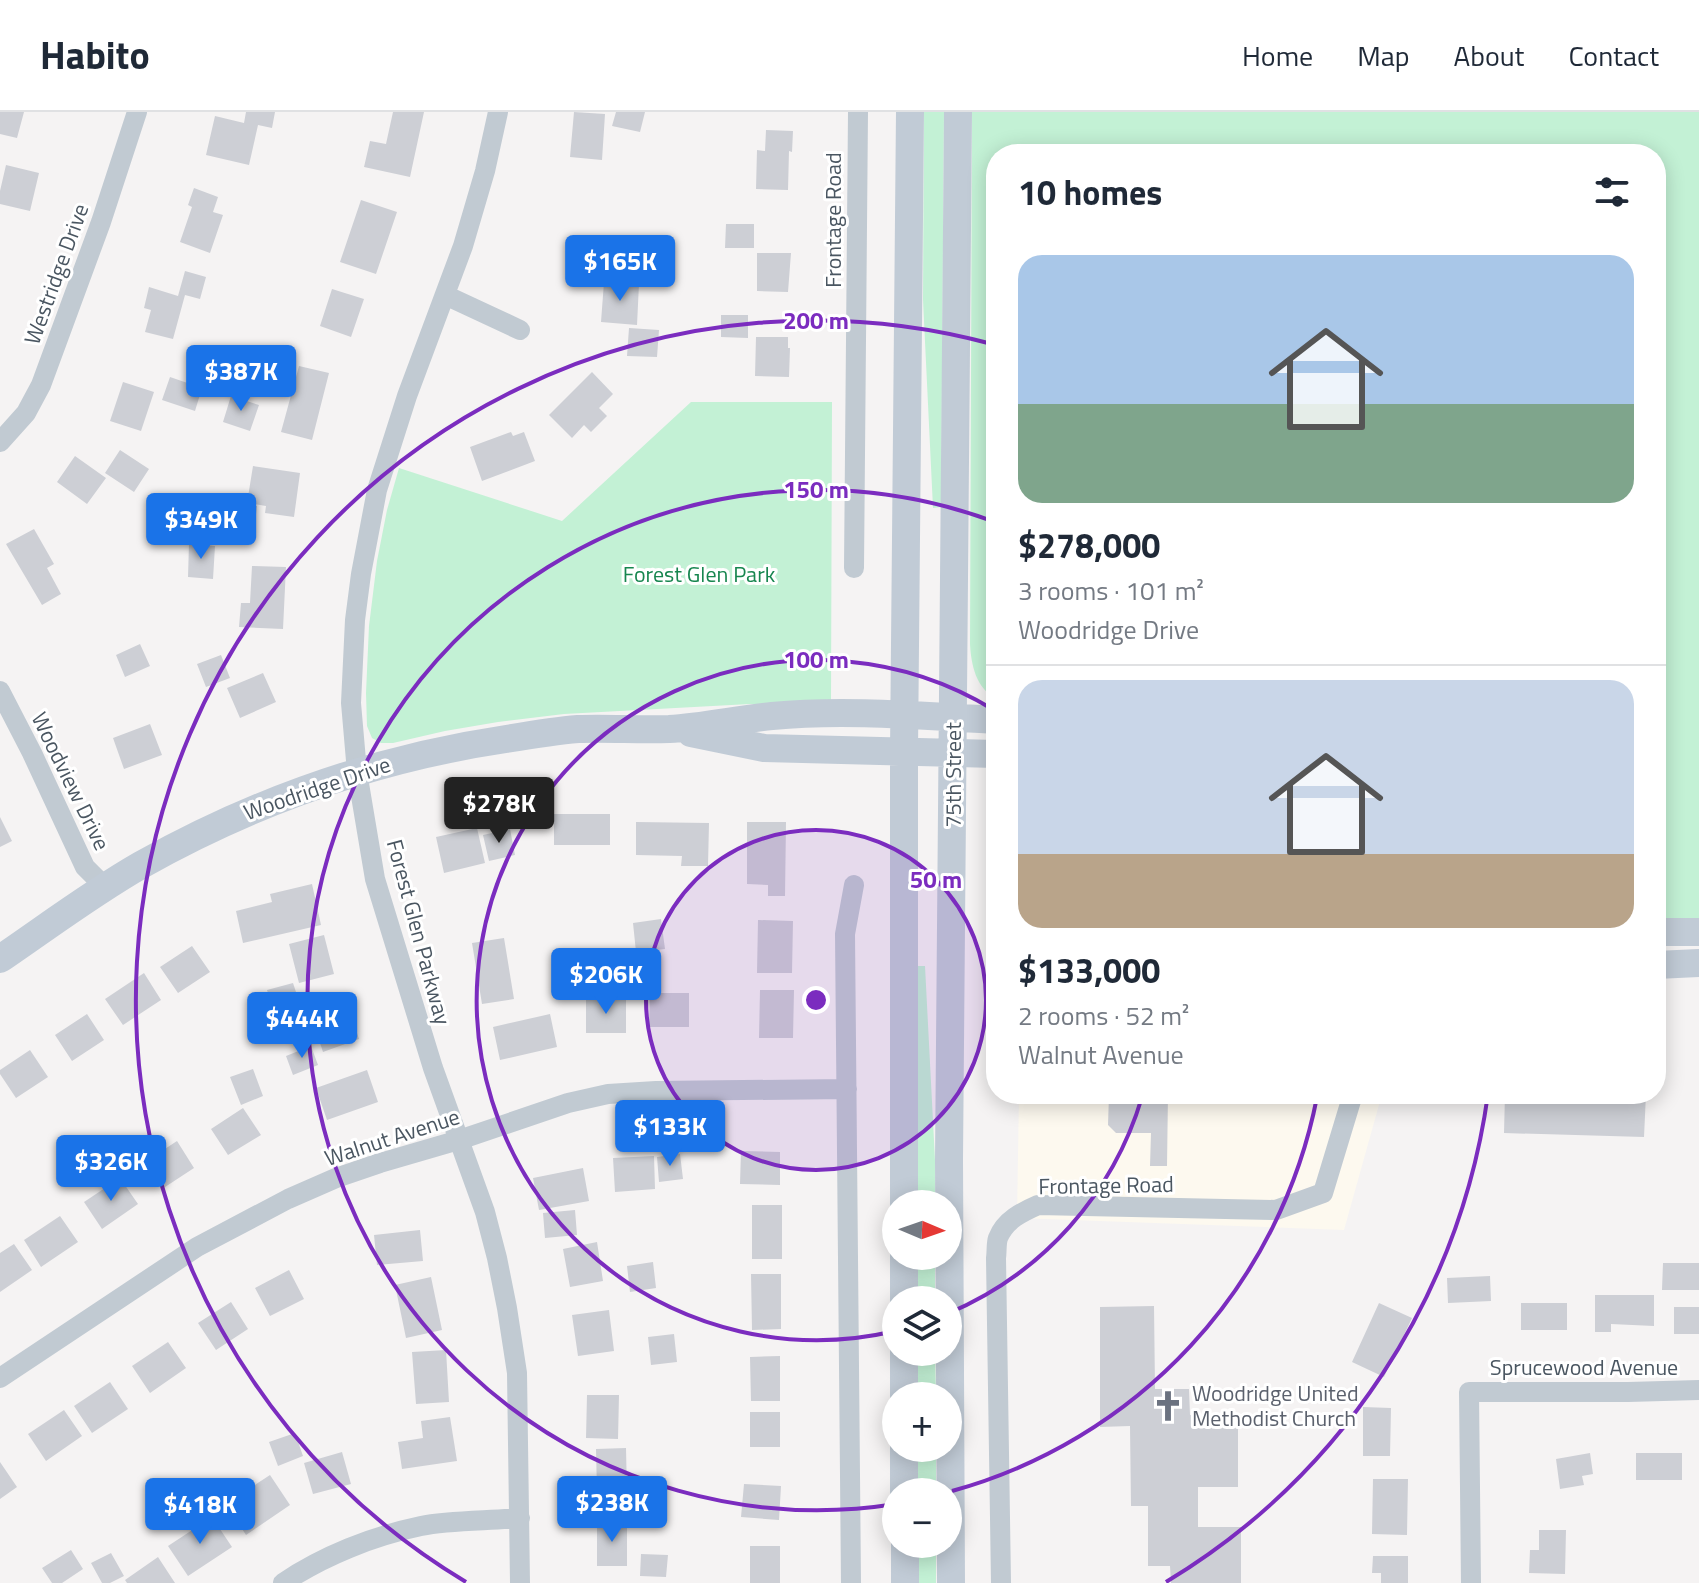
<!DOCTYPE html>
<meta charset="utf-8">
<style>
body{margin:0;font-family:"Titillium Web",sans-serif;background:#f2f2f3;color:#1f2937;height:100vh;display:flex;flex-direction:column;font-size:30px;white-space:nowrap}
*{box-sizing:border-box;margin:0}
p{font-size:26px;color:#747a83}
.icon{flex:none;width:44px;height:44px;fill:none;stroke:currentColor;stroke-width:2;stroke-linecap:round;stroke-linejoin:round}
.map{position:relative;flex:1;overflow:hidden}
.side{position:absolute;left:986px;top:32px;width:680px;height:960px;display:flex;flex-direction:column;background:#fff;border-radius:32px;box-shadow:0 4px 20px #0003}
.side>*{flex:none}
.needle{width:52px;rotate:92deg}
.tools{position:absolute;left:882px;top:1078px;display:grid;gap:16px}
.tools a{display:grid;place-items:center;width:80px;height:80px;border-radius:50%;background:#fff;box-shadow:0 4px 20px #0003;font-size:40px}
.price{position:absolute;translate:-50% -68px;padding:0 18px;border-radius:8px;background:#1a73e8;color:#fff;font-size:26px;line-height:52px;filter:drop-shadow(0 2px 4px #0008)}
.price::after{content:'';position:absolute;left:50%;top:48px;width:24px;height:18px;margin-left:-12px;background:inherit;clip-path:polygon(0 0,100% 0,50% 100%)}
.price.on{background:#222;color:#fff}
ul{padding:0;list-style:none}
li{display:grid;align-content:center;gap:16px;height:424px;padding:0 32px}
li+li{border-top:2px solid #e0e1e3}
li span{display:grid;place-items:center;height:248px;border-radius:24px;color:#555}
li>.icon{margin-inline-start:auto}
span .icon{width:144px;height:144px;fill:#fffc;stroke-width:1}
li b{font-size:34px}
h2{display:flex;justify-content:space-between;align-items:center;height:96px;padding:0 32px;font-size:34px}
header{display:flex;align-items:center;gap:48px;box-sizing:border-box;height:112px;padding:0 40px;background:#fff;border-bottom:2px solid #e0e1e3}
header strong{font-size:38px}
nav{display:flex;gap:44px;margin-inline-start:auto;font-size:28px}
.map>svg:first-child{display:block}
.commercial{fill:#fdf9ef}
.green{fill:#c3f1d5}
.building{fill:#cdcfd5}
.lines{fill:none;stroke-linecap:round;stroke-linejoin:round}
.street{stroke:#c1cad2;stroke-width:20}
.secondary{stroke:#c1cbd6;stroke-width:28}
.ring{fill:none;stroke:#7b2cbf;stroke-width:4}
.labels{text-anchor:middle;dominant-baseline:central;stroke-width:6;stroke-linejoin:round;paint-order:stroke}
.street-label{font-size:22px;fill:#4a5661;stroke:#fff}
.park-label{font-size:22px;fill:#17864f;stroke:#fff}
.worship-label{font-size:22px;fill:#5b616d;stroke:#fff;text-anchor:start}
.centre{fill:#7b2cbf;stroke:#fff;stroke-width:4}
.ring-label{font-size:24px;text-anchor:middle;font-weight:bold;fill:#7b2cbf;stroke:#fff;stroke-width:6;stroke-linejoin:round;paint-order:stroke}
</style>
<header>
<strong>Habito</strong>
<nav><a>Home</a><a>Map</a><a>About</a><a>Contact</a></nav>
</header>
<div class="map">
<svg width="1699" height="1471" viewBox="0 0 1699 1471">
<rect width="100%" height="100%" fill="#f5f3f3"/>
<path class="commercial" d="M1019 982H1382L1344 1118 1017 1106Z"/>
<path class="green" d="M924 0H944L941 395 933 396 923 188Z
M972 0H1699V810L1656 811V42H996V586C976 577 971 552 970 532Z
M691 290H832L831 592H750L564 602 498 610 445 619 393 631H381L372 626 367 614 366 581 369 514 377 449 387 398 399 356 562 409Z
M918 854H925L935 1048V1092H916Z
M915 1144H935V1188H915Z
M916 1240H935L936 1284H916Z
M916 1336H936V1380H916Z
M917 1432H936V1471H917Z"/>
<path class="building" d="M0 0H24L17 26 0 22Z
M246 0H275L272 16 258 13 249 53 206 43 215 4 244 11Z
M393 0H424L410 65 364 55 370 29 386 32Z
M574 0 605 2 602 48 570 45Z
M616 0H645L640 20 612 14Z
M766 18 793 19 792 40 789 39 788 78 756 77 757 38 765 39Z
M6 53 39 61 30 99 0 92V79Z
M194 76 218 85 213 100 223 103 210 141 180 130 192 95 188 93Z
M361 88 397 100 376 162 340 150Z
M726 112H754V136H725Z
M757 141H791L788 180 757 179Z
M185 159 206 165 200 187 185 183 173 227 145 220 151 198 144 196 149 175 178 184Z
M604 170 639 172 637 213 601 210Z
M332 177 364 187 351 225 320 214Z
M721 203H748V226L721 225Z
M629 216 659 218 657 245 627 244Z
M756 225H788V236H790L789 265 755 264Z
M299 254 329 261 312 328 281 320Z
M592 260 613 282 599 296 607 304 591 320 584 313 572 326 549 303Z
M170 265 202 276 195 299 162 288Z
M123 270 154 280 141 319 110 309Z
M231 284 259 293 250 319 223 310Z
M511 320 513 324 524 320 535 349 482 369 470 335Z
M120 338 149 357 134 380 105 361Z
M75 344 106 366 87 392 57 370Z
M253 354 300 361 294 405 265 401 266 394 247 391Z
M212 390 257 394 254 419 210 416Z
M34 417 54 452 47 456 61 482 42 493 6 432Z
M189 432 215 434 213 467 188 465Z
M252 454 286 455 283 517 239 515 241 491H250Z
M140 532 150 554 125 565 116 543Z
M221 543 230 566 206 575 197 552Z
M263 561 276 590 240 606 227 576Z
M150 612 162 643 124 657 113 626Z
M554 702H610V733H554Z
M0 705 12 729 0 735Z
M636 710 709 711 708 754H681L682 744 636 743Z
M747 710H786L785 784H768V773L747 772Z
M477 716 485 751 444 761 436 725Z
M510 717 515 743 489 749 483 723Z
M312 772 321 813 243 831 236 799 272 790 270 782Z
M661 807 665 837 636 840 633 811Z
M758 808 793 809 792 861H757Z
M324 823 334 862 299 871 289 832Z
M504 826 514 887 482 892 472 831Z
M192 834 210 860 178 881 160 855Z
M144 861 161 888 123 913 105 887Z
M293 871 300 892 274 900 267 878Z
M760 878H794L793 926H759Z
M650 881H689V915H649Z
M626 887V921H586V888Z
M346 888 359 927 323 940 310 901Z
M87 902 104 928 72 949 55 923Z
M550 902 557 935 500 948 493 915Z
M311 934 318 953 293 963 286 944Z
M30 938 48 965 16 986 0 962V958Z
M253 957 263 984 241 993 230 965Z
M367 958 378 990 327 1008 316 976Z
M1109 982H1168L1167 1054H1150L1151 1021H1116L1108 1013Z
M1505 982H1646L1644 1025 1504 1021Z
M243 996 261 1023 228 1043 211 1017Z
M177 1029 194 1056 162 1077 145 1050Z
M741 1039 780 1040V1073L740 1072Z
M680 1042 683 1067 659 1070 657 1045Z
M654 1044 655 1077 615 1080 613 1046Z
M583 1056 589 1089 539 1098 533 1066Z
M120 1066 138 1092 102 1117 84 1090Z
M752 1093H782V1147H752Z
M575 1098 577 1123 545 1126 543 1101Z
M60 1104 78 1130 41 1155 24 1128Z
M420 1118 423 1149 377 1153 374 1123Z
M597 1130 603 1169 570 1175 563 1137Z
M14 1132 32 1158 0 1180V1141Z
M653 1150 656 1176 630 1180 627 1154Z
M1663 1151H1699V1178H1662Z
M289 1158 304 1187 270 1204 255 1176Z
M751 1162H781V1217L752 1218Z
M1490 1164 1491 1189 1448 1191 1447 1166Z
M431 1165 442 1218 406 1226 395 1173Z
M1595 1183H1654V1214L1611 1212V1220H1595Z
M231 1190 248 1217 216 1238 198 1211Z
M1379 1191 1412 1206 1384 1265 1352 1250Z
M1521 1191H1567V1218H1521Z
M1154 1194 1155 1277H1189L1190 1303H1238V1375H1198V1415H1241V1471H1171L1170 1454H1148V1394H1131L1130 1314 1100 1315V1195Z
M1674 1195H1699V1222H1674Z
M609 1198 614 1239 578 1244 572 1203Z
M674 1222 677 1250 651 1253 648 1225Z
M168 1230 186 1256 150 1281 132 1254Z
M446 1238 449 1290 416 1292 412 1240Z
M780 1244V1289H751L750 1245Z
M110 1270 128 1297 92 1321 74 1294Z
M587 1283H619L618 1327 586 1326Z
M1363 1295 1391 1296 1390 1344H1363Z
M64 1298 82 1324 46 1349 28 1322Z
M750 1300H780V1335H750Z
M450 1305 457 1349 402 1357 398 1330 423 1326 421 1309Z
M295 1321 303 1344 278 1354 269 1330Z
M626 1336 627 1381H597L596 1337Z
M342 1340 351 1372 313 1382 304 1351Z
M1590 1341 1593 1362 1582 1364 1584 1373 1560 1377 1556 1347Z
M1636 1341H1682V1368H1636Z
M0 1350 17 1375 0 1387Z
M270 1363 290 1393 246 1423 226 1392Z
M1373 1367H1408L1407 1423 1372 1422Z
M744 1372 781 1374 779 1408 741 1405Z
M212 1405 232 1435 188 1464 168 1434Z
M597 1409H627V1454H597Z
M1539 1418H1566L1565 1462 1529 1461 1530 1438H1539Z
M750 1434H780V1471H750Z
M71 1438 83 1457 62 1471H52L42 1456Z
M111 1441 124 1464 110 1471H102L91 1451Z
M641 1442 668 1443 666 1465 640 1464Z
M1373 1444H1408V1471H1381V1461H1372Z
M158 1445 175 1471H127L125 1468Z"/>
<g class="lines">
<path class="street" d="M498 0 485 59 463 134 407 284 377 378 361 462 355 508 351 591 357 660 375 767 433 956 485 1100 497 1146 507 1196 517 1261 520 1471
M445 183 520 218
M0 330 26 301 41 273 101 110 137 0
M854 456 858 0
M0 579 32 641 85 755 105 775
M0 1266 197 1135 288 1087 336 1066 380 1051 459 1028 568 991 608 982 656 979 847 977
M283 1471C323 1444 373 1424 421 1414 450 1408 489 1409 520 1406
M851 1471 845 822 854 773
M1001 1471 996 1146C997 1140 996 1132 998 1126 1005 1108 1022 1100 1038 1093L1276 1098 1323 1081 1353 982
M1471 1471 1469 1280H1628L1699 1278"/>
<path class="secondary" d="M691 621 764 636 996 642
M1656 820H1699
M0 847C47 815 92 781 141 753 255 689 377 646 506 627 530 623 554 619 578 617 609 616 639 618 669 617 704 615 738 607 772 604 846 597 922 604 996 608
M1656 853 1699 851
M904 1092V639L910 0
M904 1144V1188
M904 1240V1284
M904 1336V1380
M905 1432V1471
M951 1471 949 1048 958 0"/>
</g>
<circle cx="816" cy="888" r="170" fill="#7b2cbf" fill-opacity=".12"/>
<g class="ring">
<circle cx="816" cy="888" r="170"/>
<path d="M1142 985A340 340 0 0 1 949 1201M895 1219A340 340 0 1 1 994 598"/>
<path d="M1317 985A510 510 0 0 1 952 1379M896 1392A510 510 0 1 1 995 410"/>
<path d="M1488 982A679 679 0 0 1 1166 1470M466 1470A679 679 0 0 1 992 232"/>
</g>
<defs>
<symbol id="church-bare" viewBox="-9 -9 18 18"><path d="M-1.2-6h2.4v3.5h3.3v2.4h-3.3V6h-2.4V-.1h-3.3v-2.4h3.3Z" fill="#6b7280" stroke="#fff" stroke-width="2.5" paint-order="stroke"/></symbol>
</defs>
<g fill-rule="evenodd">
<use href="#church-bare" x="1146" y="1272" width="44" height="44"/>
</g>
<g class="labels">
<g class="street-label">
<text transform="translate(833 108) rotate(-90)">Frontage Road</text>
<text transform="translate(56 162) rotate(-70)">Westridge Drive</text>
<text transform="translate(953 663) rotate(-90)">75th Street</text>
<text transform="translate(71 669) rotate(64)">Woodview Drive</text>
<text transform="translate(317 676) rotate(-19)">Woodridge Drive</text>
<text transform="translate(419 820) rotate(75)">Forest Glen Parkway</text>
<text transform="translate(392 1025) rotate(-18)">Walnut Avenue</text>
<text transform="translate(1106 1073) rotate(-1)">Frontage Road</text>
<text x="1584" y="1255">Sprucewood Avenue</text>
</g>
<g class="park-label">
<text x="699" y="462">Forest Glen Park</text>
</g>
<g class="worship-label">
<text x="1192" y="1281">Woodridge United<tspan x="1192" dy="25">Methodist Church</tspan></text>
</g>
</g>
<circle cx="816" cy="888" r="12" class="centre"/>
<g class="ring-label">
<text x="816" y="217">200 m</text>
<text x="816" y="386">150 m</text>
<text x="816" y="556">100 m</text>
<text x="936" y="776">50 m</text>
</g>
</svg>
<div class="tools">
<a><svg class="needle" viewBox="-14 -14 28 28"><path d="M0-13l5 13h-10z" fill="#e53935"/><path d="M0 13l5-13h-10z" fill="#747a83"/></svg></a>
<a><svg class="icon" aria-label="layers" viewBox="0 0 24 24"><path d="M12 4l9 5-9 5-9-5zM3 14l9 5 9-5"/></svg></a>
<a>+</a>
<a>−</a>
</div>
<b class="price" style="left:620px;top:191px">$165K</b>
<b class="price" style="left:241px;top:301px">$387K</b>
<b class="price" style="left:201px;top:449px">$349K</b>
<b class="price on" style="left:499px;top:733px">$278K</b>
<b class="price" style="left:606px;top:904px">$206K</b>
<b class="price" style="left:302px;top:948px">$444K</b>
<b class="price" style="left:670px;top:1056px">$133K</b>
<b class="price" style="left:111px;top:1091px">$326K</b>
<b class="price" style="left:612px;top:1432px">$238K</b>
<b class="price" style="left:200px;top:1434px">$418K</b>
<section class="side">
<h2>10 homes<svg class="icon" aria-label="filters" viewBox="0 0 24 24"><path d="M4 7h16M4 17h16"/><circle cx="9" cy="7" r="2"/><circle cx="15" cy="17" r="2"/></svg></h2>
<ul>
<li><span style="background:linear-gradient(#a9c7e8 60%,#7fa58c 0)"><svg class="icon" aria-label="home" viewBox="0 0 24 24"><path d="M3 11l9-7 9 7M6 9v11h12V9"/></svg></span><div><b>$278,000</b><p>3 rooms · 101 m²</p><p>Woodridge Drive</p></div></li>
<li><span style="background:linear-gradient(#c9d6e8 70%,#b9a48a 0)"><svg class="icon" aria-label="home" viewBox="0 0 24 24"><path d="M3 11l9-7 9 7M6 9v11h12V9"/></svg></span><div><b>$133,000</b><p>2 rooms · 52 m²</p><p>Walnut Avenue</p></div></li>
</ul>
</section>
</div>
